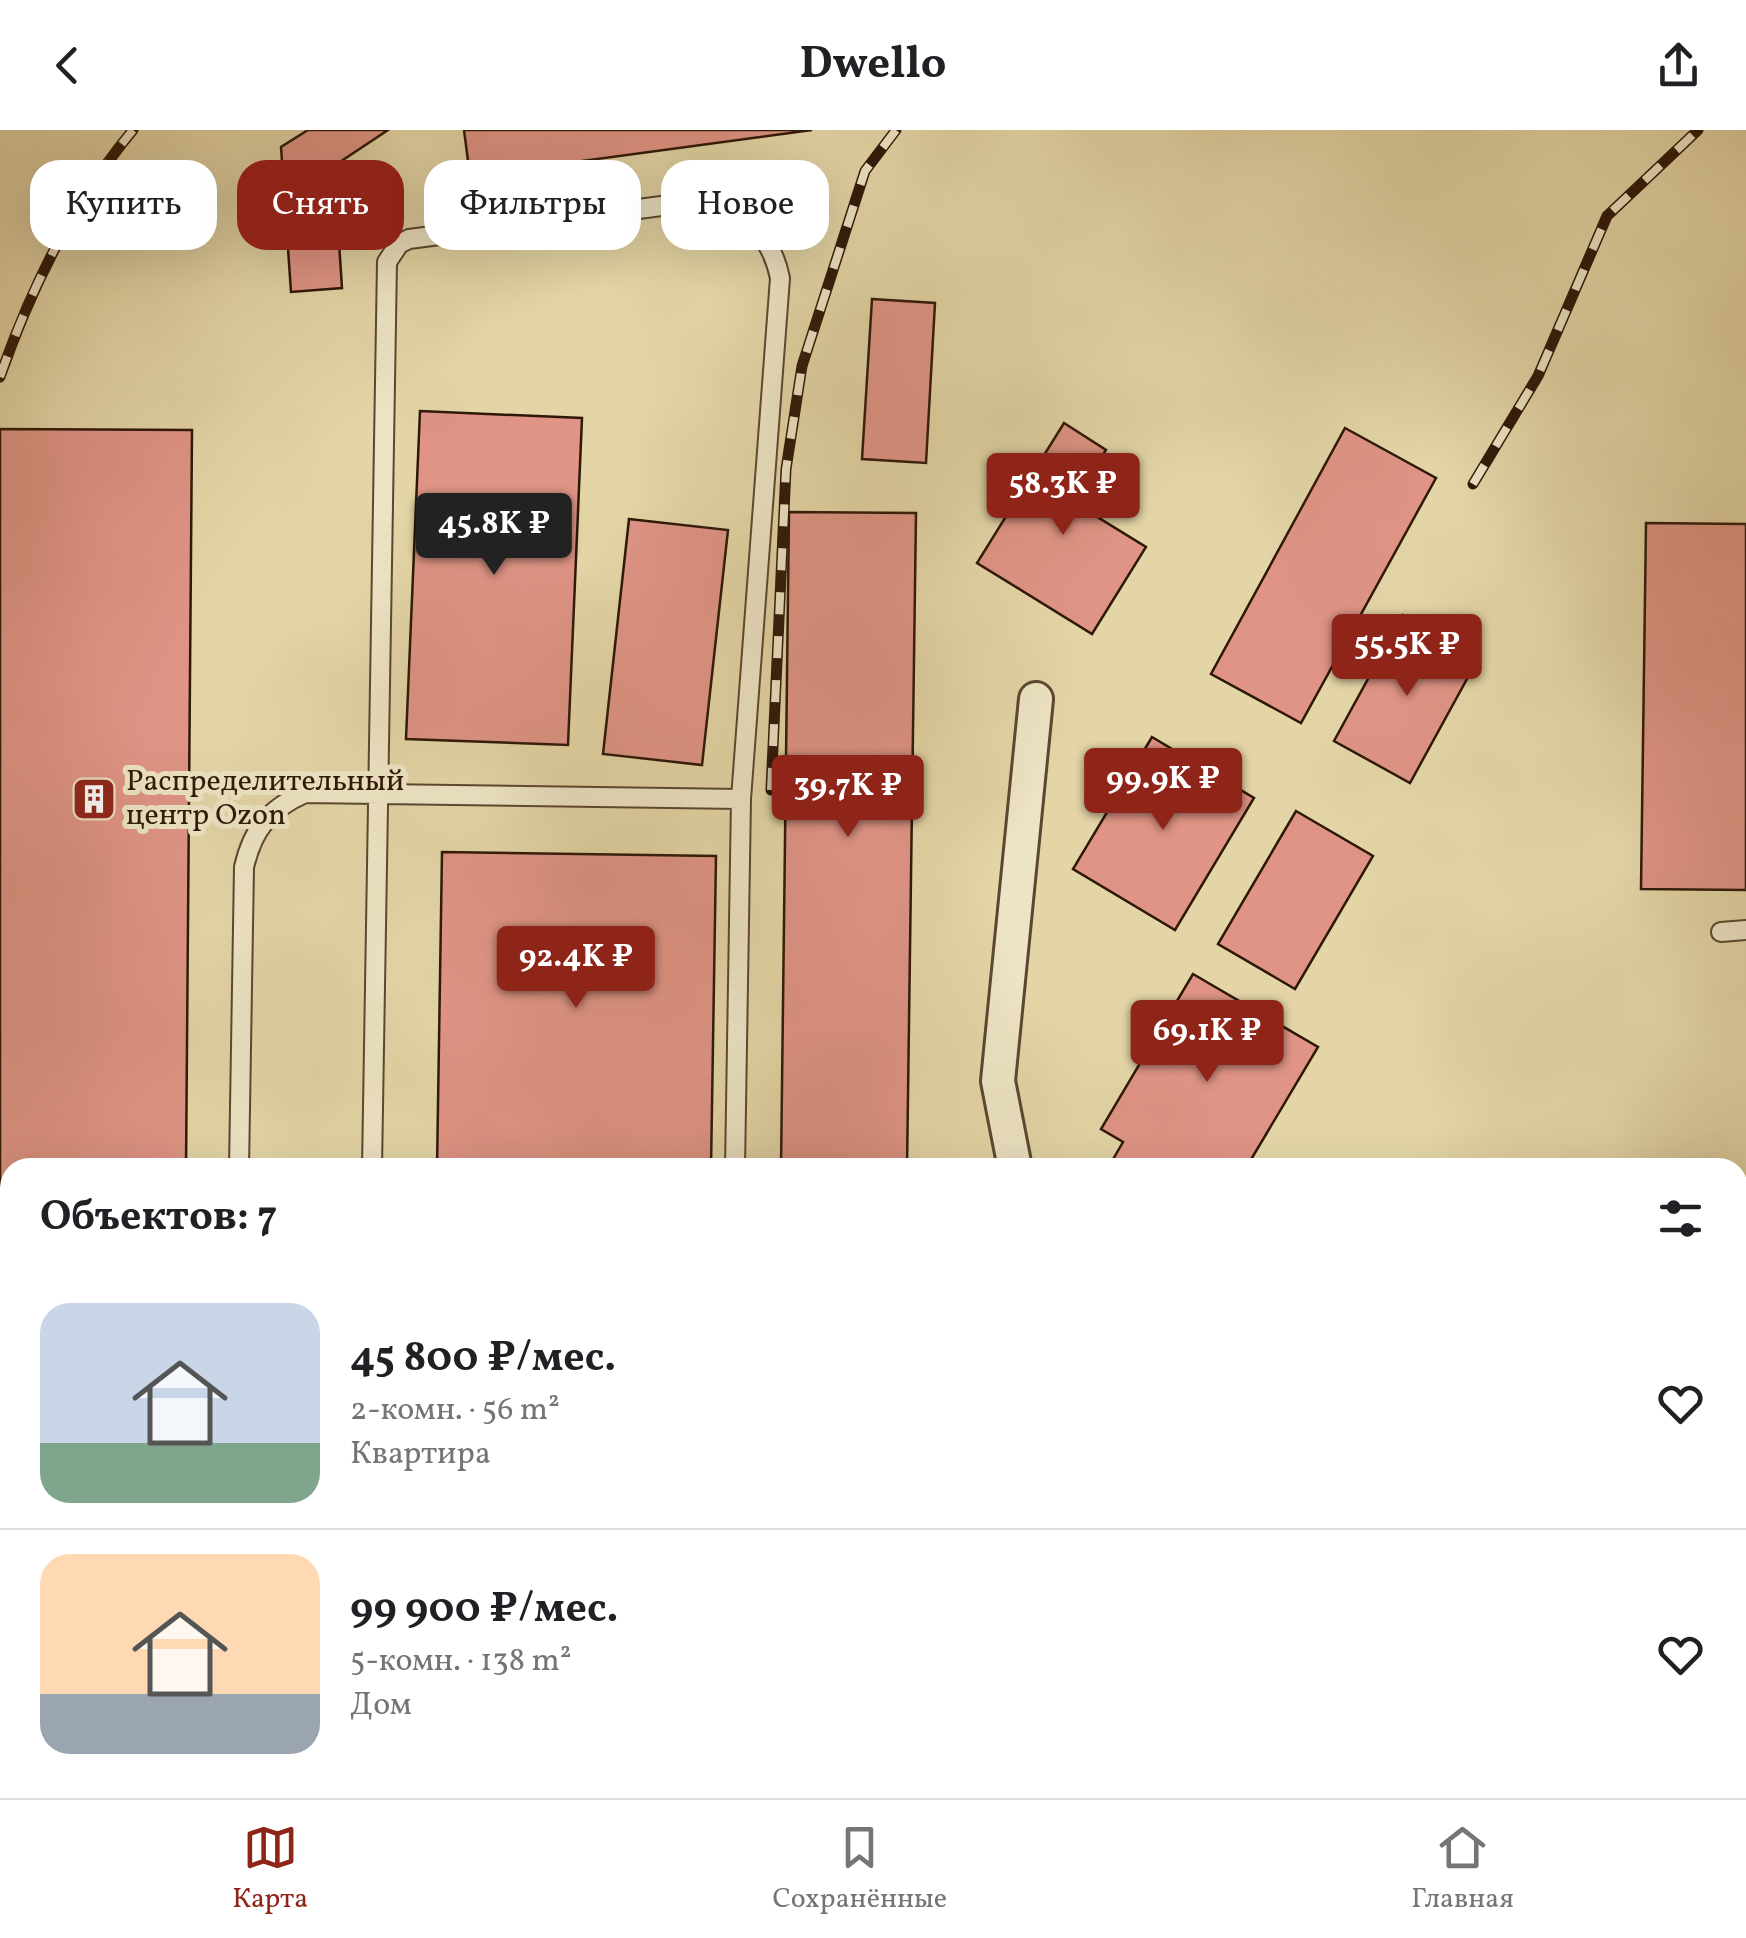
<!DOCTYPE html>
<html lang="ru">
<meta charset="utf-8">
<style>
body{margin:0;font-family:Vollkorn,serif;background:#f2f2f2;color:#202124;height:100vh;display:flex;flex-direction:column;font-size:38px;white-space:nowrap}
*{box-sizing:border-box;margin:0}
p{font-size:32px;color:#757577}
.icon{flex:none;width:55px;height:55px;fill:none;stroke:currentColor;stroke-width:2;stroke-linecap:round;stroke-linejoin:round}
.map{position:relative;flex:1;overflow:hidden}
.details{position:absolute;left:0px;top:1028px;width:1748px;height:642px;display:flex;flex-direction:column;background:#fff;border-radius:30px 30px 0 0;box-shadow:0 10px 40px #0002}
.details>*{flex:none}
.banner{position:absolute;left:30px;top:30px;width:1000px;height:90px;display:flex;gap:20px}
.price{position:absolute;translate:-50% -85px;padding:0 22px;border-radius:10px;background:#8f2418;color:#fff;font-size:32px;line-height:65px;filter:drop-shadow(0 2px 5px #0008)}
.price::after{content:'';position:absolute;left:50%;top:60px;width:30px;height:22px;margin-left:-15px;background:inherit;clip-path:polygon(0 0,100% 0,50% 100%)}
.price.active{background:#222;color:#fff}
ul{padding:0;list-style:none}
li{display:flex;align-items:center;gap:30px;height:250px;padding:0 40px}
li+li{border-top:2px solid #e0e0e0}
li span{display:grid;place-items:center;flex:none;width:280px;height:200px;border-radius:30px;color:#555}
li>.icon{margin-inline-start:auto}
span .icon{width:120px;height:120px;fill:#fffc;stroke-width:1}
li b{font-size:42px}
h2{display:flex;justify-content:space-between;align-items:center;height:120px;padding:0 40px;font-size:42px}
.chip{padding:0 35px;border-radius:30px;background:#fff;box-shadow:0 10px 40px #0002;font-size:35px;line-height:90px}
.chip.active{background:#8f2418;color:#fff}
header{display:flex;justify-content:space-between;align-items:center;height:130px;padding:0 40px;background:#fff;font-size:45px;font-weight:700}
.menu{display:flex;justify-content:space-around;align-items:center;height:140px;border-top:2px solid #e0e0e0;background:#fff;font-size:28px;color:#757577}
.menu a{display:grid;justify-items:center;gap:5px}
.menu .active{color:#8f2418}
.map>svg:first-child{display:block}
.building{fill:#df9485;stroke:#2e1808;stroke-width:2.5}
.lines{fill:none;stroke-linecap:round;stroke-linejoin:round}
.lane-casing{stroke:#5b4730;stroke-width:22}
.street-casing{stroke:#5b4730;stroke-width:38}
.lane{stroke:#ede4c5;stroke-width:18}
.street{stroke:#ede4c5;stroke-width:32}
.rail-casing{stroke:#2e1808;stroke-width:11}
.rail{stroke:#ede4c5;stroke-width:8;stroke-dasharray:22;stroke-linecap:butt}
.labels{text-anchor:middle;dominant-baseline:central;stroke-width:10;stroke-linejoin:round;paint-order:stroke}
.poi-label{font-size:30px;fill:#2e1808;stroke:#ede4c5;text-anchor:start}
</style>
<header><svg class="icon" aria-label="back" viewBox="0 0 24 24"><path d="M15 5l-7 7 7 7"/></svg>Dwello<svg class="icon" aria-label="share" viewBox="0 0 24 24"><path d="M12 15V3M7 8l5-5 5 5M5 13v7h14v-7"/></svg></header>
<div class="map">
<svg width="1746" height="1668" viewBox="0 0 1746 1668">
<rect width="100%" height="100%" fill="#e3d5a6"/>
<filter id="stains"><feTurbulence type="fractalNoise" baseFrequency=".002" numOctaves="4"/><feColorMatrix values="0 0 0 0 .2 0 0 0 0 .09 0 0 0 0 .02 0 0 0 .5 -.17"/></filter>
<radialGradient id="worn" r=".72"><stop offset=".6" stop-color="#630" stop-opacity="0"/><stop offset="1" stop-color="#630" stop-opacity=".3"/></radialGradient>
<path class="building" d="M308 0H388L334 36 342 158 291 162 281 17Z
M464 0H812L470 46Z
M872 169 935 173 926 333 862 329Z
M420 281 582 288 568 615 406 609Z
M1064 293 1106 320 1073 372 1146 417 1092 504 977 433Z
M1345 298 1436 348 1301 593 1211 544Z
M0 299 192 300 186 1038H10V1660H181V1668H0Z
M789 382 916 383 907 1038H781Z
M629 389 728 400 702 635 603 624Z
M1646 393 1746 394V760L1641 759Z
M1403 485 1479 527 1410 653 1334 611Z
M1152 607 1254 668 1175 800 1073 739Z
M1296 681 1373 726 1295 859 1218 814Z
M442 722 716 726 711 1038H437Z
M1193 844 1318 917 1246 1038H1108L1123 1012 1101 999Z
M428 1660H701V1668H427Z
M772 1660H899V1668H772Z
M1551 1660H1617L1616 1668H1549Z"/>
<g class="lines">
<defs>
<path id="lane" d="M1721 802 1746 800
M239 1038 244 737C253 699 269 679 305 663L741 669
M372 1038 387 132 399 114 409 109 692 72C740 74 770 101 780 148L741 669 735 1038
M362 1668V1660
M725 1668V1660"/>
<path id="street" d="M1015 1038 998 951 1036 569
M981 1668V1660"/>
</defs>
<use href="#lane" class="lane-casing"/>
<use href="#street" class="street-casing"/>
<use href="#lane" class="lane"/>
<use href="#street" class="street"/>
<defs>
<path id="rail" d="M0 247C31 158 73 72 133 0
M1473 354 1538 246 1607 86 1698 0
M771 660 786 339 802 236 865 41 896 0"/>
</defs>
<use href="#rail" class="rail-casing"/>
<use href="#rail" class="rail"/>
</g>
<defs>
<symbol id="building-square" viewBox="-11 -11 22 22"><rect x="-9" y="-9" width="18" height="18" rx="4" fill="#8f2418" stroke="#ede4c5"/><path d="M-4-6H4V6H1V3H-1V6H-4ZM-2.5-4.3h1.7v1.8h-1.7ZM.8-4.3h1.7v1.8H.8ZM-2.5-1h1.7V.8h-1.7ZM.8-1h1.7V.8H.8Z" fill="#fff"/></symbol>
</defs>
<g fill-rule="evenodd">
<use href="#building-square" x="69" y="644" width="50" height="50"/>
</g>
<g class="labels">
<g class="poi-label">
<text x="126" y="652">Распределительный<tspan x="126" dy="34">центр Ozon</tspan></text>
</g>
</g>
<rect width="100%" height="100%" filter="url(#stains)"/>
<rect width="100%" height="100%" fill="url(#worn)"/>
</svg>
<b class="price" style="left:1063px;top:408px">58.3K ₽</b>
<b class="price active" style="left:494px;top:448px">45.8K ₽</b>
<b class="price" style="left:1407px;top:569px">55.5K ₽</b>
<b class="price" style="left:1163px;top:703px">99.9K ₽</b>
<b class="price" style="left:848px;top:710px">39.7K ₽</b>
<b class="price" style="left:576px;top:881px">92.4K ₽</b>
<b class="price" style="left:1207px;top:955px">69.1K ₽</b>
<div class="banner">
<a class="chip">Купить</a>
<a class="chip active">Снять</a>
<a class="chip">Фильтры</a>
<a class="chip">Новое</a>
</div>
<section class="details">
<h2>Объектов: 7<svg class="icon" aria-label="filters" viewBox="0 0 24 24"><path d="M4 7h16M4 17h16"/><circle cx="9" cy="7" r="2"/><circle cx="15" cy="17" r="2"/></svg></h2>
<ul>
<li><span style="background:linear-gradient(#c9d6e8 70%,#7fa58c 0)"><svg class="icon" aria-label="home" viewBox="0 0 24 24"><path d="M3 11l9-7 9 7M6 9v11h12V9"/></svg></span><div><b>45 800 ₽/мес.</b><p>2-комн. · 56 m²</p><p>Квартира</p></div><svg class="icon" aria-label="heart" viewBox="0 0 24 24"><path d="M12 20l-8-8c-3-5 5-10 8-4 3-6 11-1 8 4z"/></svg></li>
<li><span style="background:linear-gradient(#ffd9b3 70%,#9aa5b1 0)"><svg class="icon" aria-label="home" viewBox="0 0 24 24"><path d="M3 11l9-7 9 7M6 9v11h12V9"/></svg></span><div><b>99 900 ₽/мес.</b><p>5-комн. · 138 m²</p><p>Дом</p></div><svg class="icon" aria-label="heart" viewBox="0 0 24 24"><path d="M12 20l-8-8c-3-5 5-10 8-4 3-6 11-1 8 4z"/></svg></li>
</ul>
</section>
</div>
<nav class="menu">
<a class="active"><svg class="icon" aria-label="map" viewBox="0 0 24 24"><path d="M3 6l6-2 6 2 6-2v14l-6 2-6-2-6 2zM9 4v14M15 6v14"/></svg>Карта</a>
<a><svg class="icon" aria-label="saved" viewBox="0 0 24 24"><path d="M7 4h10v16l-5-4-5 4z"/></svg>Сохранённые</a>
<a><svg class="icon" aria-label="home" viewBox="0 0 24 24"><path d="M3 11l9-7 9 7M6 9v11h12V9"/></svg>Главная</a>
</nav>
